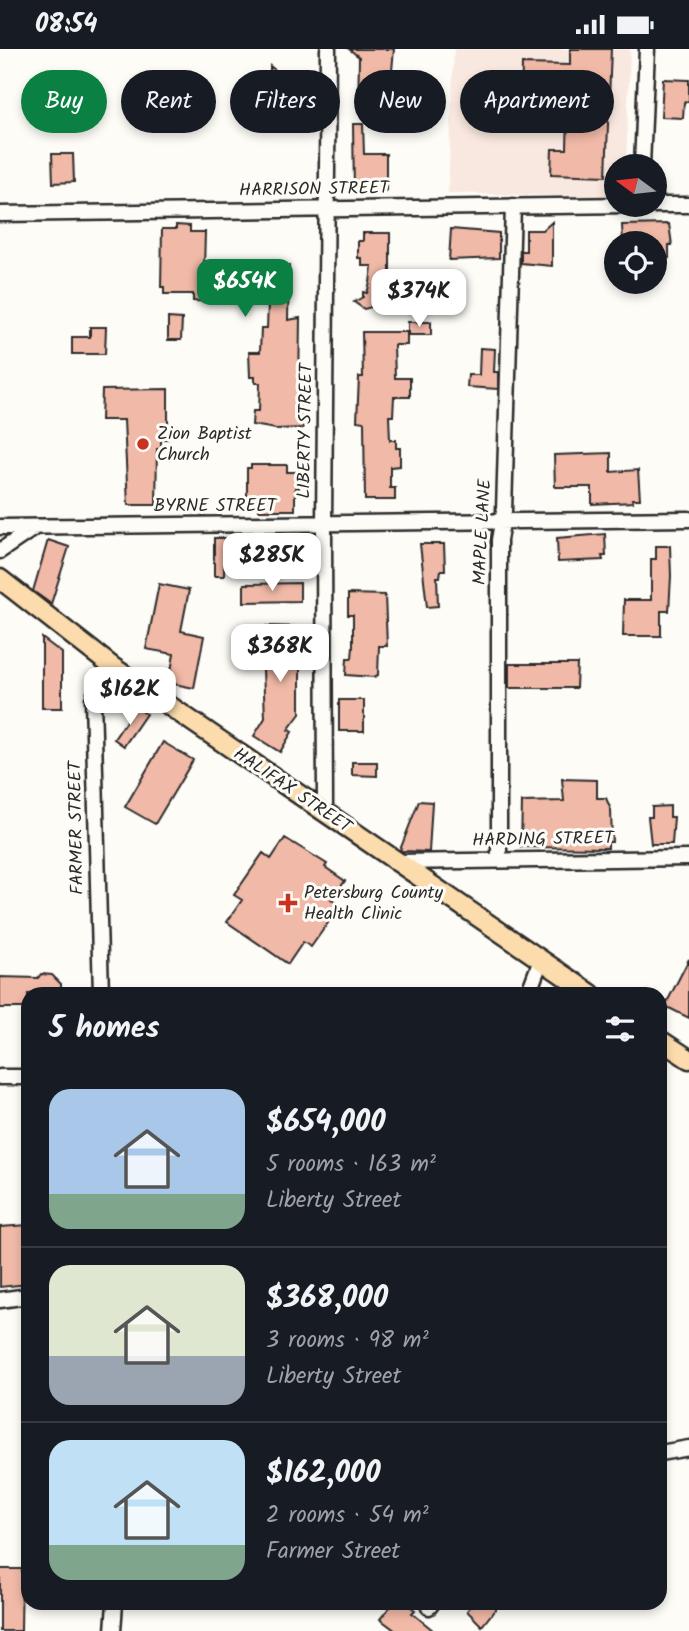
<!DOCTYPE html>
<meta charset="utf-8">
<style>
body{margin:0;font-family:Kalam,sans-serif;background:#20242c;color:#f1f3f6;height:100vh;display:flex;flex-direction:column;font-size:26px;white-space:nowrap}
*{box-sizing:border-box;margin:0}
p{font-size:23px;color:#9ea1a6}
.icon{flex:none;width:38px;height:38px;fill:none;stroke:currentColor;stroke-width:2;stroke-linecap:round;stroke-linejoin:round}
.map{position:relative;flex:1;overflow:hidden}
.side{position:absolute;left:21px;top:938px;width:646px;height:623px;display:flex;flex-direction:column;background:#171b24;border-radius:21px;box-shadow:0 4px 10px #0003}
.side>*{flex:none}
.banner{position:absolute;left:21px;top:21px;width:648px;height:63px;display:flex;gap:14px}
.needle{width:46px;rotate:285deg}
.tools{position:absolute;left:604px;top:105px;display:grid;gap:14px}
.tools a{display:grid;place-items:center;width:63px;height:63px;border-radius:50%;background:#171b24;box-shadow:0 4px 10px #0003;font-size:35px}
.price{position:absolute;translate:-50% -60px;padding:0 16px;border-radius:14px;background:#fff;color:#222;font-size:23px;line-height:46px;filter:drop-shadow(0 2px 4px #0008)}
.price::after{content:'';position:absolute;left:50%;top:42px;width:21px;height:16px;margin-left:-10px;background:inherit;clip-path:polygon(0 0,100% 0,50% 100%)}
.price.current{background:#0b8043;color:#fff}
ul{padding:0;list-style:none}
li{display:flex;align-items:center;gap:21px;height:175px;padding:0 28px}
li+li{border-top:2px solid #363941}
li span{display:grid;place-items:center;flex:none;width:196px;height:140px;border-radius:21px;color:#555}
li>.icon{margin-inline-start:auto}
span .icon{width:84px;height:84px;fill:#fffc;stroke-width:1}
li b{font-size:30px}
h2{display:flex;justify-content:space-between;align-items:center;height:84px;padding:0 28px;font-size:30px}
.pill{padding:0 24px;border-radius:32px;background:#171b24;box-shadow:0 4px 10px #0003;font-size:24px;line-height:63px}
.pill.current{background:#0b8043;color:#fff}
.status{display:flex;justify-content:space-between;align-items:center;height:49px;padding:0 35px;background:#171b24;direction:ltr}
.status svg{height:19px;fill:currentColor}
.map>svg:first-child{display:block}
.built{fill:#f9e8df}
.building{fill:#f1b9a7;stroke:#2b2b2b;stroke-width:2}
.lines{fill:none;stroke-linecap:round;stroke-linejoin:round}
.minor-casing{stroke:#2b2b2b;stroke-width:19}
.major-casing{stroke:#2b2b2b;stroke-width:23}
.minor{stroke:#fdfcf7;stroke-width:14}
.major{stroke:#fcdcac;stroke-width:18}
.poi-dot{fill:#c8321e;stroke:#fdfcf7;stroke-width:2.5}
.labels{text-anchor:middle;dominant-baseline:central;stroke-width:6;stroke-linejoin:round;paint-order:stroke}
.street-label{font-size:18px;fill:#2b2b2b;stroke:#fdfcf7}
.poi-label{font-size:18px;fill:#2b2b2b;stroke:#fdfcf7;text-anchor:start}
</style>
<div class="status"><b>08:54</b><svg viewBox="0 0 49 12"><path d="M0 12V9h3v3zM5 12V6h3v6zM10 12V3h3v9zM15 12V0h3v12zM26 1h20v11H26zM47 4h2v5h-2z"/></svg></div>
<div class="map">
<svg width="689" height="1582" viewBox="0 0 689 1582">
<rect width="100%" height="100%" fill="#fdfcf7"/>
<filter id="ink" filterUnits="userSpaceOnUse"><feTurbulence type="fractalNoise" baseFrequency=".0143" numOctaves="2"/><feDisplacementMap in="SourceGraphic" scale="14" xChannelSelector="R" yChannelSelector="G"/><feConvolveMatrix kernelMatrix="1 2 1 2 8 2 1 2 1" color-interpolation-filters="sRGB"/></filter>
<g filter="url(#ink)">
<path class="built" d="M454 0H630L626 117H616V148L448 144Z"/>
<path class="building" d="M349 0H394L390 43 436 44V55L392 57 378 65 358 62 359 8Z
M570 0H611L606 127 551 125 552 100H567L568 61 521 59 522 15 570 16Z
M270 17 300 41 301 63 254 60 255 24 270 25Z
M663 30 689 31V52L684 53 683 69 661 68Z
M353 75H363L364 105H386V142H354Z
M52 105H73L74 133 53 134Z
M552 173V217L521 214V202H526V181H543Z
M669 175 672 196H669V209L656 210 654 194H623L622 176Z
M176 176 190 177V183H205L204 219 289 217 288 271 300 269 299 342 300 362H304L303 379 276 380 252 376 253 362H259L260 334H255V328H250L249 303H260L261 279H267L268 254 193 252V245H164V238H161L162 180H176Z
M451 180 499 184V209L449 211Z
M363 184H390V233H393L396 243H408L407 255H383L364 260 354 253 363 248V243L367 244 370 234 372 217H362V209H358V192H363Z
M168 269 182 270 181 291H168Z
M408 273H431V286H408Z
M90 278H106L105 305H72V288H90Z
M362 283H407V296H394L395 329H410V348H394L393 367H389L390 391H396V399H400V417L390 418V439H395V451H365L364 373 357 372 359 328H363Z
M480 299 495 300 494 323H498V340L467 338 468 326H479Z
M168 340V390H161V400H157L156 456H128L124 371H101L102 341Z
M611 404V423L638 421 640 450H632L633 453 592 455V438H555L554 406Z
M251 416H287V423H299V439H295V461H259V455L247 454V419H251Z
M605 485 606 507H602L603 511 558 513 557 489Z
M214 489H225L224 527H214Z
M297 489 302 512 255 509V490Z
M48 491 69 498 51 555 33 542Z
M420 495H444L445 521H441L440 528H437L438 557 427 558Z
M656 497H670L671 527 669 562H661V587H623L624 551H651V510H656Z
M300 534V552L244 553V535Z
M159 535 189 541 181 582 204 587 194 639 169 634 174 605 146 600Z
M348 545 385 546 387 597H379L378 626 374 628 346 626 347 609H352L353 597V566H348Z
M266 577 300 578V665L288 681 292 683 280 703 254 687 265 669 262 596H257L258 584 267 585Z
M42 589 62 604V659H42Z
M509 615H577L576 639H509Z
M339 651H364V682H339Z
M136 658 146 665 124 697 114 690Z
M163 693 193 711 155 775 125 758Z
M352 713H377V727L352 726Z
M562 730 597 731V749H606L611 761 612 793H608V799L521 798 522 753 564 752Z
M419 752 432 753 429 803 402 802 400 801Z
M670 757V768H674L672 795H651L648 768H652V758Z
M285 789 327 815 325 818 345 832 331 850 340 857 311 898 303 893 288 915 227 873 242 851 234 846 263 804 271 810Z
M689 910V969L665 957Z
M41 925 52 926 61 935V945H28V959H0V928L38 929Z
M28 1176V1235L0 1238V1178Z
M0 1520H22L21 1582H0Z
M393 1554H406L415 1561 412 1564 434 1582H396L380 1570Z
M473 1554H500L482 1577 467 1562Z"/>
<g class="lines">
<defs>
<path id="minor" d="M642 117 647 0
M654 156H689
M0 165 628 156
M0 478 689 470
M0 502 34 479
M325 765 324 475 328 0
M499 811V491L504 462 513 157
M397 813 689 809
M101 945 93 650 102 629 114 619
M528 945 541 911
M0 1028H28
M0 1251 28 1247
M660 1404 689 1399
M429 1558 432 1554
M113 1582 115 1554"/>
<path id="major" d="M0 530 114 619 591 945
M660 991 689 1010"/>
</defs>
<use href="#minor" class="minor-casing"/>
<use href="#major" class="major-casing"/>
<use href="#minor" class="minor"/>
<use href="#major" class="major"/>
</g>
</g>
<g class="poi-dot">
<circle cx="143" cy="395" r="7"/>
<path d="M284.5 843.5h7v7h7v7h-7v7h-7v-7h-7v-7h7z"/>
</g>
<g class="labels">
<g class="street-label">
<text transform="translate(314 141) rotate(-1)">HARRISON STREET</text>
<text transform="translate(306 382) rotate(-89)">LIBERTY STREET</text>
<text x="215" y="457">BYRNE STREET</text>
<text transform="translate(483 483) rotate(-87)">MAPLE LANE</text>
<text transform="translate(292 742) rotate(34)">HALIFAX STREET</text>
<text transform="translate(77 779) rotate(-91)">FARMER STREET</text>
<text transform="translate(543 791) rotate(-1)">HARDING STREET</text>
</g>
<g class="poi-label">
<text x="157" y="385">Zion Baptist<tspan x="157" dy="21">Church</tspan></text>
<text x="304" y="844">Petersburg County<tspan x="304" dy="21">Health Clinic</tspan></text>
</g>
</g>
</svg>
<div class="tools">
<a><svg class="needle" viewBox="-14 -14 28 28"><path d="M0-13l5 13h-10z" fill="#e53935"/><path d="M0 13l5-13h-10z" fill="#9ea1a6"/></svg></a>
<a><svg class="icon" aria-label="locate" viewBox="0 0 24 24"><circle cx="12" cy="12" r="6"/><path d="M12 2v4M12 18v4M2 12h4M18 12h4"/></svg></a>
</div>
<b class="price current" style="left:245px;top:270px">$654K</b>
<b class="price" style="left:419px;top:280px">$374K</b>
<b class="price" style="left:272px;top:544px">$285K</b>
<b class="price" style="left:280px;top:635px">$368K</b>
<b class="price" style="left:130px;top:678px">$162K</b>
<div class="banner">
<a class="pill current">Buy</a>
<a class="pill">Rent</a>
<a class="pill">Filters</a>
<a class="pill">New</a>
<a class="pill">Apartment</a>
</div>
<section class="side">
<h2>5 homes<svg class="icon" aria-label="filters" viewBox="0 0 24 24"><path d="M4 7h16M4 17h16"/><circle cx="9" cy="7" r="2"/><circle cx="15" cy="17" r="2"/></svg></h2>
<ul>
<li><span style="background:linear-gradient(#a9c7e8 75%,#7fa58c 0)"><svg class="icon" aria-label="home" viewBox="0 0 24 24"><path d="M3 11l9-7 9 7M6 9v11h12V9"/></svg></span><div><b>$654,000</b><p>5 rooms · 163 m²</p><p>Liberty Street</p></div></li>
<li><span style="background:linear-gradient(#dfe7d0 65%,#9aa5b1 0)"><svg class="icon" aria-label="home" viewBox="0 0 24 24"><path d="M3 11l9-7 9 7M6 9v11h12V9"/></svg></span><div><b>$368,000</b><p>3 rooms · 98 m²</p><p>Liberty Street</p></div></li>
<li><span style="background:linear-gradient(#bfe0f5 75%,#7fa58c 0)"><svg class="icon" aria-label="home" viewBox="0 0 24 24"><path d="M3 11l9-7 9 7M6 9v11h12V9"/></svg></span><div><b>$162,000</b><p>2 rooms · 54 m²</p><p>Farmer Street</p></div></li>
</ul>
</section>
</div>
